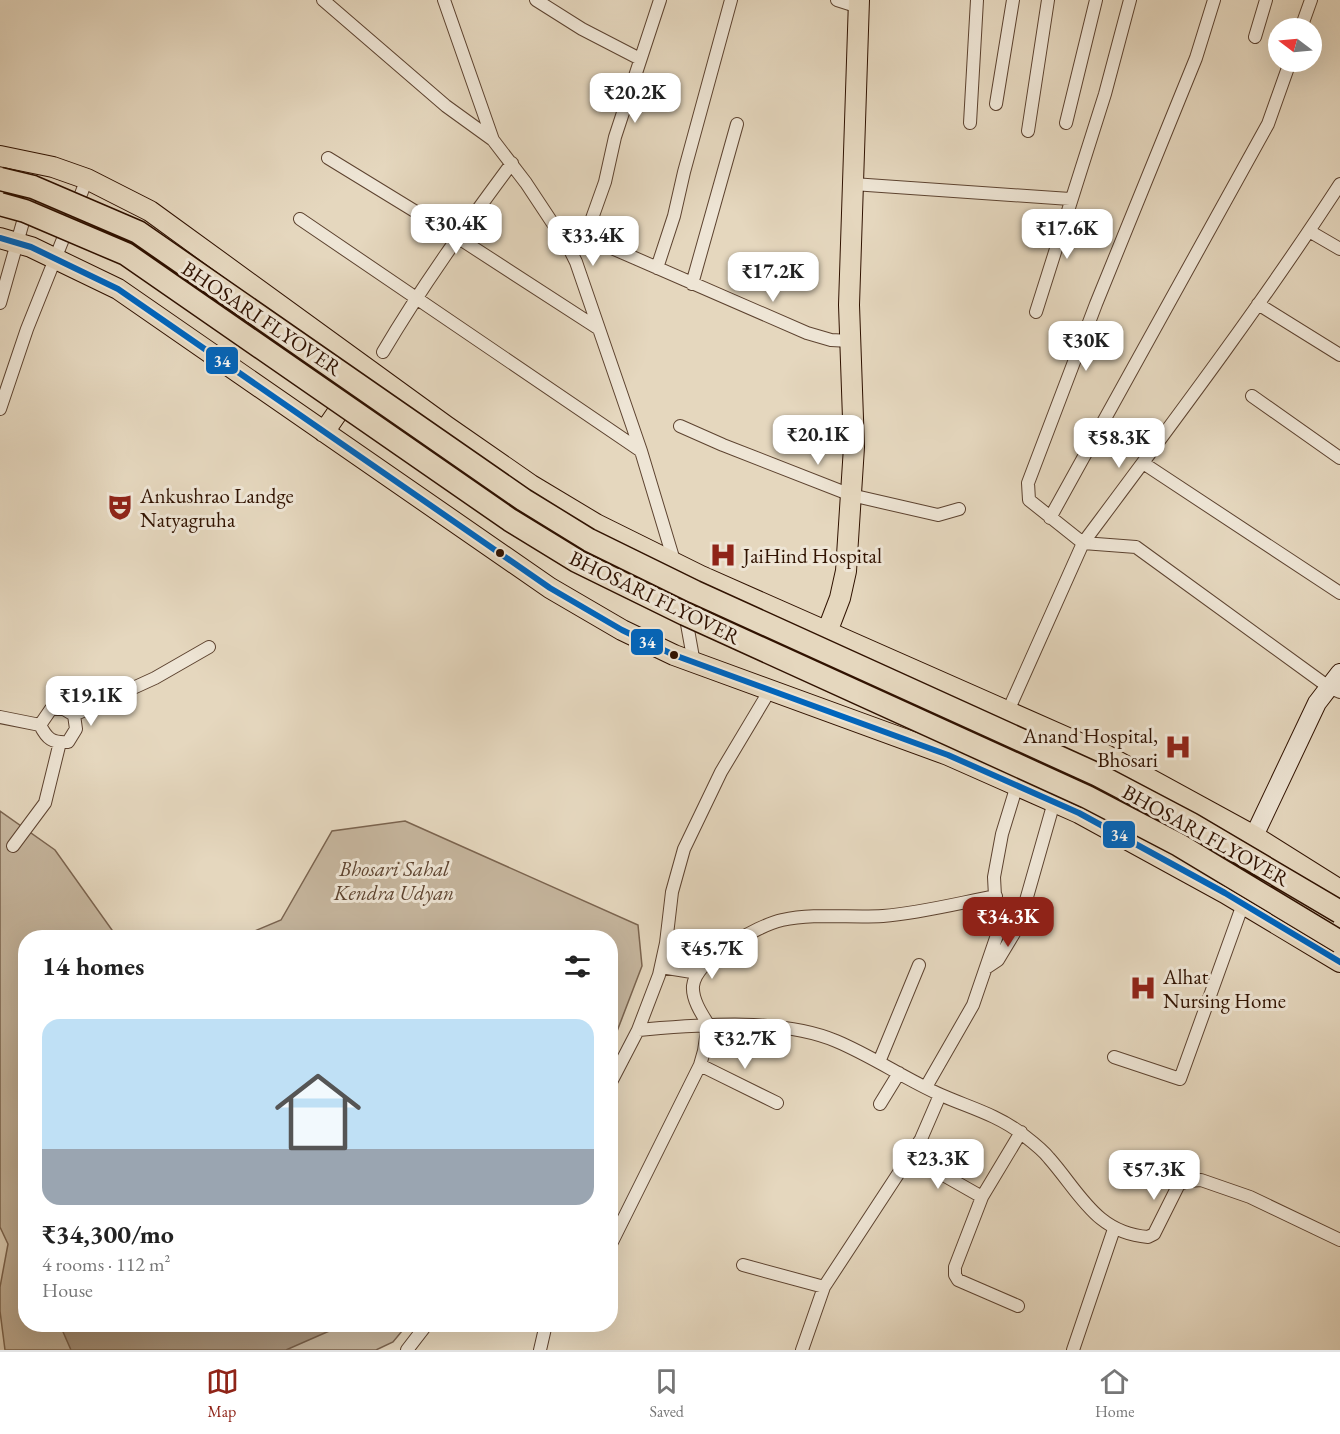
<!DOCTYPE html>
<meta charset="utf-8">
<style>
body{margin:0;font-family:"EB Garamond",serif;background:#f6f6f6;color:#222;height:100vh;display:flex;flex-direction:column;font-size:22px;white-space:nowrap}
*{box-sizing:border-box;margin:0}
p{font-size:20px;color:#767676}
.icon{flex:none;width:33px;height:33px;fill:none;stroke:currentColor;stroke-width:2;stroke-linecap:round;stroke-linejoin:round}
.map{position:relative;flex:1;overflow:hidden}
.panel{position:absolute;left:18px;top:930px;width:600px;height:402px;display:flex;flex-direction:column;background:#fff;border-radius:24px;box-shadow:0 6px 24px #0002}
.panel>*{flex:none}
.needle{width:39px;rotate:286deg}
.buttons{position:absolute;left:1268px;top:18px;display:grid;gap:12px}
.buttons a{display:grid;place-items:center;width:54px;height:54px;border-radius:50%;background:#fff;box-shadow:0 6px 24px #0002;font-size:30px}
.price{position:absolute;translate:-50% -51px;padding:0 14px;border-radius:12px;background:#fff;color:#222;font-size:20px;line-height:39px;filter:drop-shadow(0 2px 3px #0008)}
.price::after{content:'';position:absolute;left:50%;top:36px;width:18px;height:14px;margin-left:-9px;background:inherit;clip-path:polygon(0 0,100% 0,50% 100%)}
.price.selected{background:#8f2418;color:#fff}
ul{padding:0;list-style:none}
li{display:grid;align-content:center;gap:12px;height:318px;padding:0 24px}
li+li{border-top:2px solid #e0e0e0}
li span{display:grid;place-items:center;height:186px;border-radius:18px;color:#555}
li>.icon{margin-inline-start:auto}
span .icon{width:108px;height:108px;fill:#fffc;stroke-width:1}
li b{font-size:26px}
h2{display:flex;justify-content:space-between;align-items:center;height:72px;padding:0 24px;font-size:26px}
.menu{display:flex;justify-content:space-around;align-items:center;height:84px;border-top:2px solid #e0e0e0;background:#fff;font-size:16px;color:#767676}
.menu a{display:grid;justify-items:center;gap:3px}
.menu .selected{color:#8f2418}
.map>svg:first-child{display:block}
.green{fill:#c6b69e;stroke:#7b644f;stroke-width:1.5}
.water{fill:#a7947d;stroke:#77604b;stroke-width:1.5}
.lines{fill:none;stroke-linecap:round;stroke-linejoin:round}
.street-casing{stroke:#5d4330;stroke-width:14}
.secondary-casing{stroke:#301200;stroke-width:20}
.primary-casing{stroke:#301200;stroke-width:22}
.street{stroke:#eee5d5;stroke-width:12}
.secondary{stroke:#eee5d5;stroke-width:18}
.primary{stroke:#e5d7be;stroke-width:20}
.highway-bridge-casing{stroke:#301200;stroke-width:25;stroke-linecap:butt}
.highway-bridge{stroke:#e5d7be;stroke-width:22}
.bus-1-casing{stroke:#eee5d5;stroke-width:10}
.bus-1{stroke:#0065bd;stroke-width:6}
.bus-dot{fill:#301200;stroke:#eee5d5;stroke-width:2}
.labels{text-anchor:middle;dominant-baseline:central;stroke-width:6;stroke-linejoin:round;paint-order:stroke}
.street-label{font-size:21px;fill:#301200;stroke:#eee5d5}
.poi-label{font-size:21px;fill:#301200;stroke:#eee5d5;text-anchor:start}
.park-label{font-size:21px;font-style:italic;fill:#5d432f;stroke:#eee5d5}
.line-badge{stroke:#eee5d5;stroke-width:2}
.badge-label{font-size:16px;text-anchor:middle;font-weight:bold;fill:#fff}
</style>
<div class="map">
<svg width="1340" height="1350" viewBox="0 0 1340 1350">
<rect width="100%" height="100%" fill="#e5d7be"/>
<filter id="stains"><feTurbulence type="fractalNoise" baseFrequency=".00333" numOctaves="4"/><feColorMatrix values="0 0 0 0 .2 0 0 0 0 .09 0 0 0 0 .02 0 0 0 .5 -.17"/></filter>
<radialGradient id="worn" r=".72"><stop offset=".6" stop-color="#630" stop-opacity="0"/><stop offset="1" stop-color="#630" stop-opacity=".3"/></radialGradient>
<path class="green" d="M0 811 55 850 117 937 26 938V1324L407 1325 393 1342 376 1350H5L0 1311V1287L8 1244 0 1227Z
M405 821 638 925 642 966 611 1047 610 938 240 937 281 920 332 831Z"/>
<path class="water" d="M60 1325H343L286 1350H71Z"/>
<g class="lines">
<defs>
<path id="street" d="M323 0 446 106 493 140
M444 0 493 140 526 183 569 248 576 262 641 451 675 564
M536 0 582 29 640 59
M837 0 859 7
M1301 28 1311 0
M1255 37 1266 0
M996 104 1013 0
M970 123 977 0
M1066 123 1096 0
M1028 131 1048 0
M328 158 457 237 599 329
M853 184 1070 199
M1340 184C1260 307 1171 425 1083 543L1136 547 1330 688 1340 692
M300 219 641 451
M552 222 807 333 831 340 850 341
M1309 231 1340 249
M585 238 605 182 615 137 660 0
M657 268 674 216 684 172 731 0
M692 284 737 124
M0 303 34 183
M1258 304 1340 355
M1036 312 1105 94 1130 0
M383 352C422 286 466 225 512 163
M1252 396 1340 458
M0 409 27 329 87 179
M680 426 723 445 851 495 938 515 959 509
M1143 463 1340 593
M1050 518 1268 124 1290 62
M685 613 694 663
M51 709H64L74 715 76 729 68 742C52 743 47 739 40 725Z
M1008 711 1083 543 1029 500 1028 483 1096 304 1196 58 1214 0
M74 715 155 678 209 647
M0 717 40 725
M13 846 45 803 60 742
M661 967 698 973
M986 968 998 960 1019 925 1056 795
M638 1030C699 1025 778 1017 836 1041 872 1056 905 1079 941 1095 968 1107 998 1115 1022 1134 1031 1141 1042 1149 1049 1158 1080 1193 1096 1233 1148 1237L1154 1234 1179 1184 1188 1181 1201 1180 1250 1197 1340 1240
M1114 1057 1180 1079 1243 904
M879 1062 919 965
M700 1065 777 1103
M610 1084 638 1030 659 975 666 943 672 892 684 849 721 772 770 690
M926 1087 973 1005 997 935 994 877 1002 834 1017 785
M880 1104 899 1073
M910 1156 982 1197
M610 1246 700 1065 704 1051 708 1024C701 1013 692 999 693 986 696 959 757 926 782 920 815 913 850 918 883 916 921 913 959 903 996 896
M743 1265 824 1287
M1018 1306 958 1280 955 1275V1267L982 1197 1021 1132
M407 1350 427 1324
M540 1350 546 1324
M802 1350 824 1287 921 1139 940 1095
M1073 1350 1114 1229"/>
<path id="secondary" d="M1227 889 1254 836 1317 703 1340 673"/>
<path id="primary" d="M0 156 53 167 87 179 150 211 446 426 531 485 596 524 701 576 1104 754 1254 836 1340 890
M0 238 31 247 118 289 550 588 622 630 674 655 948 755 1079 813 1225 893 1340 962
M324 432 366 371
M827 632 840 598 846 571 854 447 849 305 859 0"/>
</defs>
<use href="#street" class="street-casing"/>
<use href="#secondary" class="secondary-casing"/>
<use href="#primary" class="primary-casing"/>
<use href="#street" class="street"/>
<use href="#secondary" class="secondary"/>
<use href="#primary" class="primary"/>
<defs>
<path id="highway-bridge" d="M0 179 33 187 138 232 524 500 589 540 695 592 1098 775 1191 824 1340 912
M0 204 25 211 126 254 510 520 577 561 685 614 1087 797 1179 845 1340 942"/>
</defs>
<use href="#highway-bridge" class="highway-bridge-casing"/>
<use href="#highway-bridge" class="highway-bridge"/>
<defs>
<path id="bus-1" d="M0 238 31 247 118 289 550 588 622 630 674 655 948 755 1079 813 1225 893 1340 962"/>
</defs>
<use href="#bus-1" class="bus-1-casing"/>
<use href="#bus-1" class="bus-1"/>
</g>
<defs>
<symbol id="theatre-bare" viewBox="-9 -9 18 18"><path d="M-5-5.5Q0-4 5-5.5V0Q5 5 0 6Q-5 5-5 0ZM-3.3-2.5H-1v1.5H-3.3ZM1-2.5H3.3v1.5H1ZM-2.8 1Q0 5.5 2.8 1Z" fill="#8f2418" stroke="#eee5d5" stroke-width="2.5" paint-order="stroke"/></symbol>
<symbol id="hospital-bare" viewBox="-9 -9 18 18"><path d="M-5-5h3v3.5h4V-5h3V5h-3V1.5h-4V5h-3Z" fill="#8f2418" stroke="#eee5d5" stroke-width="2.5" paint-order="stroke"/></symbol>
</defs>
<g fill-rule="evenodd">
<use href="#theatre-bare" x="101" y="488" width="38" height="38"/>
<use href="#hospital-bare" x="704" y="536" width="38" height="38"/>
<use href="#hospital-bare" x="1159" y="728" width="38" height="38"/>
<use href="#hospital-bare" x="1124" y="969" width="38" height="38"/>
</g>
<g class="bus-dot">
<circle cx="500" cy="553" r="5"/>
<circle cx="674" cy="655" r="5"/>
</g>
<g class="labels">
<g class="street-label">
<text transform="translate(262 318) rotate(34)">BHOSARI FLYOVER</text>
<text transform="translate(655 597) rotate(26)">BHOSARI FLYOVER</text>
<text transform="translate(1206 835) rotate(29)">BHOSARI FLYOVER</text>
</g>
<g class="poi-label">
<text x="140" y="495">Ankushrao Landge<tspan x="140" dy="24">Natyagruha</tspan></text>
<text x="743" y="555">JaiHind Hospital</text>
<text x="1158" y="735" text-anchor="end">Anand Hospital,<tspan x="1158" dy="24">Bhosari</tspan></text>
<text x="1163" y="976">Alhat<tspan x="1163" dy="24">Nursing Home</tspan></text>
</g>
<g class="park-label">
<text x="394" y="868">Bhosari Sahal<tspan x="394" dy="24">Kendra Udyan</tspan></text>
</g>
</g>
<g class="line-badge">
<rect x="205" y="346" width="34" height="29" rx="6" fill="#0065bd"/>
<rect x="630" y="628" width="34" height="28" rx="6" fill="#0065bd"/>
<rect x="1102" y="820" width="34" height="29" rx="6" fill="#0065bd"/>
</g>
<g class="badge-label">
<text x="222" y="367">34</text>
<text x="647" y="648">34</text>
<text x="1119" y="841">34</text>
</g>
<rect width="100%" height="100%" filter="url(#stains)"/>
<rect width="100%" height="100%" fill="url(#worn)"/>
</svg>
<div class="buttons">
<a><svg class="needle" viewBox="-14 -14 28 28"><path d="M0-13l5 13h-10z" fill="#e53935"/><path d="M0 13l5-13h-10z" fill="#767676"/></svg></a>
</div>
<b class="price" style="left:635px;top:124px">₹20.2K</b>
<b class="price" style="left:456px;top:255px">₹30.4K</b>
<b class="price" style="left:1067px;top:260px">₹17.6K</b>
<b class="price" style="left:593px;top:267px">₹33.4K</b>
<b class="price" style="left:773px;top:303px">₹17.2K</b>
<b class="price" style="left:1086px;top:372px">₹30K</b>
<b class="price" style="left:818px;top:466px">₹20.1K</b>
<b class="price" style="left:1119px;top:469px">₹58.3K</b>
<b class="price" style="left:91px;top:727px">₹19.1K</b>
<b class="price selected" style="left:1008px;top:948px">₹34.3K</b>
<b class="price" style="left:712px;top:980px">₹45.7K</b>
<b class="price" style="left:745px;top:1070px">₹32.7K</b>
<b class="price" style="left:938px;top:1190px">₹23.3K</b>
<b class="price" style="left:1154px;top:1201px">₹57.3K</b>
<section class="panel">
<h2>14 homes<svg class="icon" aria-label="filters" viewBox="0 0 24 24"><path d="M4 7h16M4 17h16"/><circle cx="9" cy="7" r="2"/><circle cx="15" cy="17" r="2"/></svg></h2>
<ul>
<li><span style="background:linear-gradient(#bfe0f5 70%,#9aa5b1 0)"><svg class="icon" aria-label="home" viewBox="0 0 24 24"><path d="M3 11l9-7 9 7M6 9v11h12V9"/></svg></span><div><b>₹34,300/mo</b><p>4 rooms · 112 m²</p><p>House</p></div></li>
</ul>
</section>
</div>
<nav class="menu">
<a class="selected"><svg class="icon" aria-label="map" viewBox="0 0 24 24"><path d="M3 6l6-2 6 2 6-2v14l-6 2-6-2-6 2zM9 4v14M15 6v14"/></svg>Map</a>
<a><svg class="icon" aria-label="saved" viewBox="0 0 24 24"><path d="M7 4h10v16l-5-4-5 4z"/></svg>Saved</a>
<a><svg class="icon" aria-label="home" viewBox="0 0 24 24"><path d="M3 11l9-7 9 7M6 9v11h12V9"/></svg>Home</a>
</nav>
